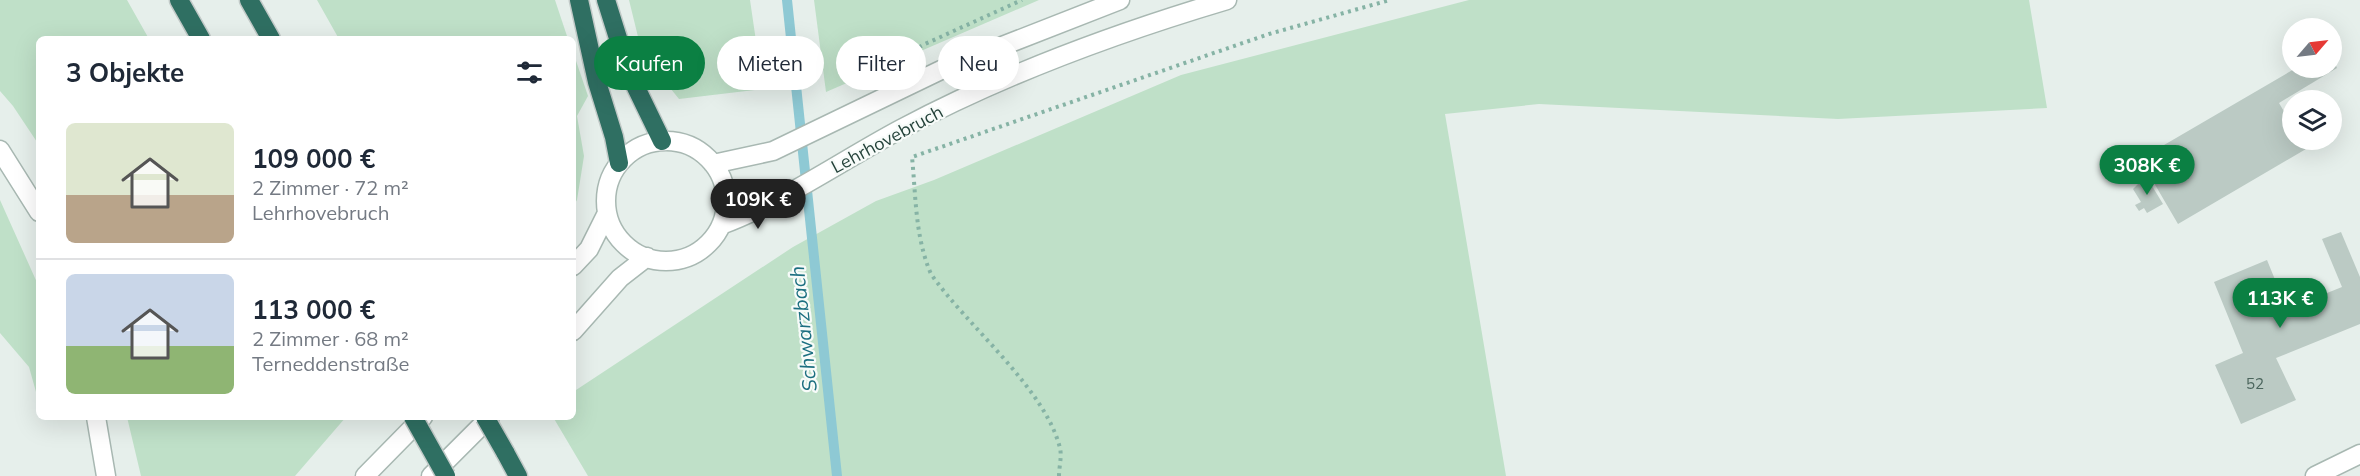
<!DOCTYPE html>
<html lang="de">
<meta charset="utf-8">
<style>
body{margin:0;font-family:Mulish,sans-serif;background:#f6f6f7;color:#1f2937;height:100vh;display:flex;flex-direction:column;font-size:22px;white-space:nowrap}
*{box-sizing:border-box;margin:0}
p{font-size:20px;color:#747a83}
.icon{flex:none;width:33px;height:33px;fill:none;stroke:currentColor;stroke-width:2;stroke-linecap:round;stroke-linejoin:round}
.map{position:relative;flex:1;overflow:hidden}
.drawer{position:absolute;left:36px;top:36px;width:540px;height:384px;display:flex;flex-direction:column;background:#fff;border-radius:9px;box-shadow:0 6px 24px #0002}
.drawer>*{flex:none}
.guide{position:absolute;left:594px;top:36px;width:570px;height:54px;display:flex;gap:12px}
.needle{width:39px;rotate:62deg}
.buttons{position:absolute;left:2282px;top:18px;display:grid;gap:12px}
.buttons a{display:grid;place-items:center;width:60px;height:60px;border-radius:50%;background:#fff;box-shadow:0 6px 24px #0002;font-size:30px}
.price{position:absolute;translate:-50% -51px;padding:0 14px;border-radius:21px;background:#0b8043;color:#fff;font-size:20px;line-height:39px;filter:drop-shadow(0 2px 3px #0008)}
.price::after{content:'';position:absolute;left:50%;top:36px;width:18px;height:14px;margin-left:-9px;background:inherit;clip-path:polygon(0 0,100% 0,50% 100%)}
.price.selected{background:#222;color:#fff}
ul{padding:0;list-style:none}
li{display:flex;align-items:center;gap:18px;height:150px;padding:0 30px}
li+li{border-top:2px solid #e0e1e3}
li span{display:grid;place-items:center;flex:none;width:168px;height:120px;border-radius:9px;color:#555}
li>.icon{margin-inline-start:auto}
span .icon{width:72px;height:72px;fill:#fffc;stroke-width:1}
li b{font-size:26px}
h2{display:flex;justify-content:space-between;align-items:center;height:72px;padding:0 30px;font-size:26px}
.pill{padding:0 21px;border-radius:27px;background:#fff;box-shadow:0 6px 24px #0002;font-size:21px;line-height:54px}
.pill.selected{background:#0b8043;color:#fff}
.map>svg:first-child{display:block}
.green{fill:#bfe0c8}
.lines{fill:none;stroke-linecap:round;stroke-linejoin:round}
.stream{stroke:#8ec9d4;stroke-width:10}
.building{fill:#bbcac4}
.minor-casing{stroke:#a8b8b2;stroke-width:21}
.highway-casing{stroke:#c2cac8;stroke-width:21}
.path{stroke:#86b3a5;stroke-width:4;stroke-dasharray:3 4.5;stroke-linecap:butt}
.minor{stroke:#fff;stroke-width:18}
.highway{stroke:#2f6f62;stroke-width:18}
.highway-bridge-casing{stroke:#c2cac8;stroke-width:21;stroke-linecap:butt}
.highway-bridge{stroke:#2f6f62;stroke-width:18}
.labels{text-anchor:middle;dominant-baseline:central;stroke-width:4.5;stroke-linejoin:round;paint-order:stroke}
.number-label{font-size:15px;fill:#4a645c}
.street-label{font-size:18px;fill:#24423a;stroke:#f7fbf9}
.water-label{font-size:20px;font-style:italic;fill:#1c6f80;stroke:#f7fbf9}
</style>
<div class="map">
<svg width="2360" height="476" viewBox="0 0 2360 476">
<rect width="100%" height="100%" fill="#e6efeb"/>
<path class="green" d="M0 0H127L149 39H39V145L13 106 0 91Z
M317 0H555L568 39H339Z
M629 0H750L763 89 679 99 642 53Z
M814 0H1039L826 92Z
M1469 0H2029L2047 108 1838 119 1539 104 1445 114 1506 476H588L553 417H573V392L793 247 876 201 934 180 1181 75Z
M573 52 588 96 577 116 584 156 577 200 573 206Z
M0 200 39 287 38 399 29 367 0 333Z
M127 417H346L295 476H141Z"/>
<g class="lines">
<path class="stream" d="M787 0 837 476"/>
</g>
<path class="building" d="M2331 54 2337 68 2279 103 2292 125V140H2300L2306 149 2178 224 2140 159 2296 68H2331Z
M2146 176 2163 204 2147 213 2144 208 2139 211 2135 205 2141 202 2133 189Z
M2341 232 2360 277V324L2276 358 2296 400 2241 424 2215 365 2243 353 2214 282 2267 260 2287 309 2342 287 2322 239Z"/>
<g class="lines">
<defs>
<path id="minor" d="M606 201a60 60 0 1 1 120 0a60 60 0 1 1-120 0Z
M0 150 39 212
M713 164 773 151 941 70 1120 0
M721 225C785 201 841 161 901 129 1004 74 1116 33 1227 0
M573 266 589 249 607 213
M573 331 620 278 647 257
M96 417 106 476
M365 476 423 417
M431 476 490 417
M2315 476 2360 454"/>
<path id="highway" d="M179 0 201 39
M249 0 271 39
M579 0 597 82 614 137 619 163
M606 0 629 73 662 141
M505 452 518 476"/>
</defs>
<use href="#minor" class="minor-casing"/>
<use href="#highway" class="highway-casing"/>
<path class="path" d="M893 62 925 44 1022 0
M1059 476C1059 467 1062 457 1060 448 1045 388 967 326 931 274 915 237 916 197 912 157L1269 34 1390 0"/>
<use href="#minor" class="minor"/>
<use href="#highway" class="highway"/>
<defs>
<path id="highway-bridge" d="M413 417 446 476
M485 417 505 452"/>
</defs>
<use href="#highway-bridge" class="highway-bridge-casing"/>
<use href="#highway-bridge" class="highway-bridge"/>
</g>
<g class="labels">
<g class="number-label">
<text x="2255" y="383">52</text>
</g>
<g class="street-label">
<text transform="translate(887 139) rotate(-28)">Lehrhovebruch</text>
</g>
<g class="water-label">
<text transform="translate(803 329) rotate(-96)">Schwarzbach</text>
</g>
</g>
</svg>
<div class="buttons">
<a><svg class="needle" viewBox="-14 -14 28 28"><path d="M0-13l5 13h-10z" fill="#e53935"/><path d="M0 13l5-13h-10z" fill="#747a83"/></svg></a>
<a><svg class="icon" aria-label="layers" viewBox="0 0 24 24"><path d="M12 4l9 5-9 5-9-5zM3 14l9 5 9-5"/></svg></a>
</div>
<b class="price" style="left:2147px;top:196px">308K €</b>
<b class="price selected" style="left:758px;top:230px">109K €</b>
<b class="price" style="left:2280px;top:329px">113K €</b>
<div class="guide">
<a class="pill selected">Kaufen</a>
<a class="pill">Mieten</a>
<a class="pill">Filter</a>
<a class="pill">Neu</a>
</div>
<section class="drawer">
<h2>3 Objekte<svg class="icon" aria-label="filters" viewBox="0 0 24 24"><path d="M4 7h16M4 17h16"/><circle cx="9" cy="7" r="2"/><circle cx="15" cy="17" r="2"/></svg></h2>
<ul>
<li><span style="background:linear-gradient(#dfe7d0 60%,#b9a48a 0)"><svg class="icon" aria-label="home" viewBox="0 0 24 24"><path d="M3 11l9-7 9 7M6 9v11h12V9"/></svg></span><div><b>109 000 €</b><p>2 Zimmer · 72 m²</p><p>Lehrhovebruch</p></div></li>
<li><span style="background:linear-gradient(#c9d6e8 60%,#8fb573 0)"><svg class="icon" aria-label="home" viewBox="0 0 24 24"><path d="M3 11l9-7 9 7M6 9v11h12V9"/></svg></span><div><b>113 000 €</b><p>2 Zimmer · 68 m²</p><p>Terneddenstraße</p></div></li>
</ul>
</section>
</div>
